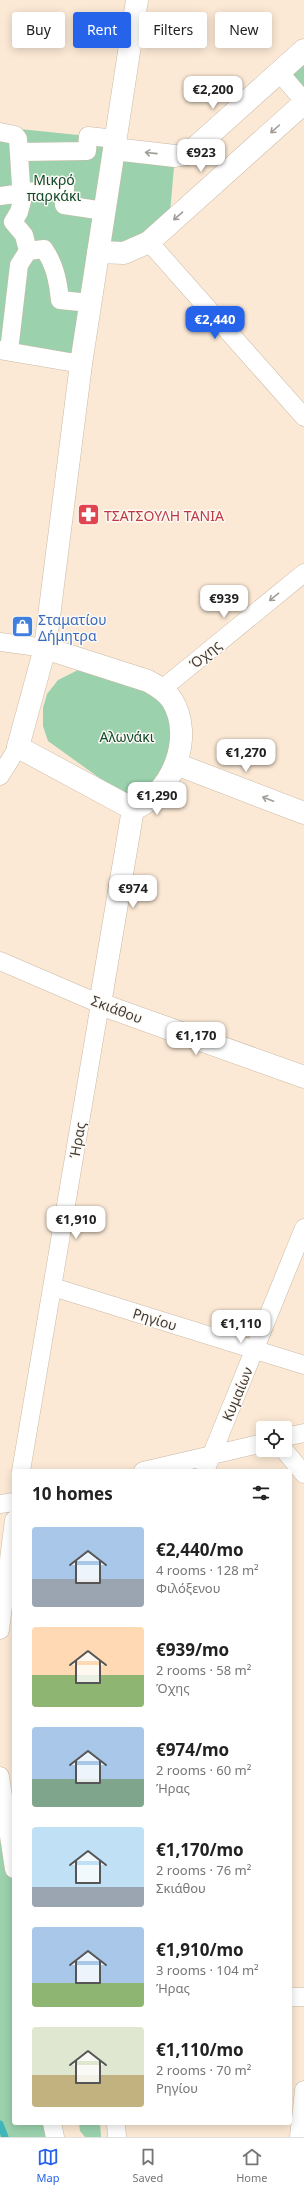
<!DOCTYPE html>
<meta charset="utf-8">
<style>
body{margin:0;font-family:"Noto Sans",sans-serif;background:#f6f6f6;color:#222;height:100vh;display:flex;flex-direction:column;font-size:15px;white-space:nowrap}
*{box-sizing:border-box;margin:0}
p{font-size:13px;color:#767676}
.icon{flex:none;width:22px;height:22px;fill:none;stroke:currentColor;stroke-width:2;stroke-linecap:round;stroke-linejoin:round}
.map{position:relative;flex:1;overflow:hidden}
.side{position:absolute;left:12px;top:1469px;width:280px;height:656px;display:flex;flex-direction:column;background:#fff;border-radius:4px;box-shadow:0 2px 10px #0003}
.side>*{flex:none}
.guide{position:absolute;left:12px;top:12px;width:280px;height:36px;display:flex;gap:8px}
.buttons{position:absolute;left:256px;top:1421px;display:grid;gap:8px}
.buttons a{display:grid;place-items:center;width:36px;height:36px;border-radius:4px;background:#fff;box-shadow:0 2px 10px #0003;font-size:20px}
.price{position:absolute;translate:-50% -34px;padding:0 9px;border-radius:8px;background:#fff;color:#222;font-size:13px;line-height:26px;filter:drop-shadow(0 1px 2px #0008)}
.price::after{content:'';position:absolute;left:50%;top:24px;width:12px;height:9px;margin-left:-6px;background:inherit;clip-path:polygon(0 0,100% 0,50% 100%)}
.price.selected{background:#2563eb;color:#fff}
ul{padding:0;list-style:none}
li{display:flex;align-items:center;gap:12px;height:100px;padding:0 20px}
li span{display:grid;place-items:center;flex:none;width:112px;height:80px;border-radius:4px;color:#555}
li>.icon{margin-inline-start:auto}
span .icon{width:48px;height:48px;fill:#fffc;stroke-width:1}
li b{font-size:17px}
h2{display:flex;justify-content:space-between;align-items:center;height:48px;padding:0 20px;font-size:17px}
.chip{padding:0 14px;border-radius:4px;background:#fff;box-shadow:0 2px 10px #0003;font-size:14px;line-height:36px}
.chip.selected{background:#2563eb;color:#fff}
.menu{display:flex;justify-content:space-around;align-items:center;height:56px;border-top:1px solid #e0e0e0;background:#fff;font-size:11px;color:#767676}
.menu a{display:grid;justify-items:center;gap:2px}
.menu .selected{color:#2563eb}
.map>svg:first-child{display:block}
.green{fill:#9bd1ad}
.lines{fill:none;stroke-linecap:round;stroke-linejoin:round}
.stream{stroke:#40b6b9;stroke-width:7}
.street-casing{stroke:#cab9a5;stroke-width:19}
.secondary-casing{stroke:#cab9a5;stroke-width:23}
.street{stroke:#fff;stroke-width:18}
.secondary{stroke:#fff;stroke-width:22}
.oneway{stroke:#a09d99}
.labels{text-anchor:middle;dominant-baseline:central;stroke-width:3;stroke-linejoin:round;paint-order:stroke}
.park-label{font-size:14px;fill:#0f4a2b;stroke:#fdf9f5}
.health-label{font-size:14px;fill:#be3a42;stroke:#fdf9f5;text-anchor:start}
.shop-label{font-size:14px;fill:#366cbe;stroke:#fdf9f5;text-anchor:start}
.street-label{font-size:14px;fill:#423b33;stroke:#fdf9f5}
</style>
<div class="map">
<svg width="304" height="2137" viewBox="0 0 304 2137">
<rect width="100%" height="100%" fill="#fbe9d5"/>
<path class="green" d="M304 50V101L279 72Z
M0 127 88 136 175 156 169 224 98 252 81 364 0 350Z
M78 670 147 691 159 697 176 726 158 785 134 798 119 792 48 741 43 726V708L47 694 58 680Z
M0 1778 14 1869V2123H52L55 2137H0Z
M79 2123H100L101 2137H85L80 2131Z"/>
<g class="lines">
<path class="stream" d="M0 2124 5 2137"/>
<defs>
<path id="street" d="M279 72 304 101
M0 132 15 135 18 139 22 201 19 212 13 222 24 235 28 251
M19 152 87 151 88 136 116 139
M0 196 65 187 64 205 104 211
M149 242 304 417
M0 350 81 364
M9 351 19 265 28 251 44 249C55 265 58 281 60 300L90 303
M0 642 45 648
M162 689 304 573
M0 776 18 747
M0 961 100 1004 21 1471
M53 1287 304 1365
M285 1437 304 1433
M284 1450 304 1474
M143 1471 263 1443
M205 1471 304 1228
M0 1504 14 1502
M0 1630 14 1520
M0 1776 14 1869
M290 1997H304
M52 2123 55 2137
M116 2123 117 2137
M299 2137 304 2090"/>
<path id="secondary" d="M114 149 175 156 188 154 304 50
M98 252 124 253 149 242 304 103
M45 648 148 681C157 686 166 691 172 700 195 737 172 795 133 809L18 747 45 648 81 364 137 0
M176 764 304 813
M133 809 100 1004 304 1077"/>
</defs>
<use href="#street" class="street-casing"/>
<use href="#secondary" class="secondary-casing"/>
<use href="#street" class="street"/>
<use href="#secondary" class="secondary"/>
</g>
<defs><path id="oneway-shaft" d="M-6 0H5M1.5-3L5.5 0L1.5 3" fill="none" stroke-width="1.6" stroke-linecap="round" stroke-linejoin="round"/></defs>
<g class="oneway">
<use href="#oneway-shaft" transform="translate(275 129) rotate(138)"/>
<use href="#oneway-shaft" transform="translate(151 153) rotate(-174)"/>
<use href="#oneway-shaft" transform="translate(178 216) rotate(139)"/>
<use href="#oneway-shaft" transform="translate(274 597) rotate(141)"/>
<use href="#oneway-shaft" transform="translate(268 799) rotate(-159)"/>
</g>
<defs>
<symbol id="pharmacy-square" viewBox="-11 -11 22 22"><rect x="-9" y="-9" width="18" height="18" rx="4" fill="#e0444e" stroke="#fdf9f5"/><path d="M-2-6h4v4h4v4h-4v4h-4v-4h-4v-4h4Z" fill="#fff"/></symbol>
<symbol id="shop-square" viewBox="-11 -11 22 22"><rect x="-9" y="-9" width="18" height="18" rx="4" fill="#3f7fe0" stroke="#fdf9f5"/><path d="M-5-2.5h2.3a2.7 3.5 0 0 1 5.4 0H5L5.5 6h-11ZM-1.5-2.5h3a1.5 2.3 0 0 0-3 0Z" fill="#fff"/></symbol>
</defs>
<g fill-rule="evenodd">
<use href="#pharmacy-square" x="76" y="502" width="25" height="25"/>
<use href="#shop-square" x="10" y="614" width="25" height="25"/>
</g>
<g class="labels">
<g class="park-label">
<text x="54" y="179">Μικρό<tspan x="54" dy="16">παρκάκι</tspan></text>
<text x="127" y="736">Αλωνάκι</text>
</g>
<g class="health-label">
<text x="104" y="515">ΤΣΑΤΣΟΥΛΗ ΤΑΝΙΑ</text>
</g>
<g class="shop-label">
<text x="38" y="619">Σταματίου<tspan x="38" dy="16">Δήμητρα</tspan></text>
</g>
<g class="street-label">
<text transform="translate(205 654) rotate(-39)">Όχης</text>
<text transform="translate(117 1009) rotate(21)">Σκιάθου</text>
<text transform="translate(77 1140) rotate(-80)">Ήρας</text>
<text transform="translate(155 1319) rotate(17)">Ρηγίου</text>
<text transform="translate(237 1394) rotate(-67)">Κυμαίων</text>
</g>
</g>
</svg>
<div class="buttons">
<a><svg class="icon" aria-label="locate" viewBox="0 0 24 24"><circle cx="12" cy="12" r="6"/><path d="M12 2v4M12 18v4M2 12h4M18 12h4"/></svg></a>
</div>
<b class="price" style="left:213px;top:110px">€2,200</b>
<b class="price" style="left:201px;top:173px">€923</b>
<b class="price selected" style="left:215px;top:340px">€2,440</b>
<b class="price" style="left:224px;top:619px">€939</b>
<b class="price" style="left:246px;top:773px">€1,270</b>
<b class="price" style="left:157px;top:816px">€1,290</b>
<b class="price" style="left:133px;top:909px">€974</b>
<b class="price" style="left:196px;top:1056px">€1,170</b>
<b class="price" style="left:76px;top:1240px">€1,910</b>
<b class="price" style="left:241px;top:1344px">€1,110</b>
<div class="guide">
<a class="chip">Buy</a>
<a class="chip selected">Rent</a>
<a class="chip">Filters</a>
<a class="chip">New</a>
</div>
<section class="side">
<h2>10 homes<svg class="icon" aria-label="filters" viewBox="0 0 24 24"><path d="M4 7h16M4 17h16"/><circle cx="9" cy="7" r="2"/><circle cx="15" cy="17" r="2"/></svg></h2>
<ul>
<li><span style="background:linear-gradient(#a9c7e8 65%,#9aa5b1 0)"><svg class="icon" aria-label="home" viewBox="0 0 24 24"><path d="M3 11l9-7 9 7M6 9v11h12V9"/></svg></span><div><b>€2,440/mo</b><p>4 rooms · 128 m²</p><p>Φιλόξενου</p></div></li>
<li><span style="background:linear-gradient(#ffd9b3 60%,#8fb573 0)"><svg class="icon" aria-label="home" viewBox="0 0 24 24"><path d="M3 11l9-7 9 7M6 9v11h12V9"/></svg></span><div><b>€939/mo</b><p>2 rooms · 58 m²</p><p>Όχης</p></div></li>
<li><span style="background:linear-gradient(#a9c7e8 65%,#7fa58c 0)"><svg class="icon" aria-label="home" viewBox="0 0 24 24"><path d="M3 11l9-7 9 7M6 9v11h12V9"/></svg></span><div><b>€974/mo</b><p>2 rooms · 60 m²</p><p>Ήρας</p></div></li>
<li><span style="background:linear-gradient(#bfe0f5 75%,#9aa5b1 0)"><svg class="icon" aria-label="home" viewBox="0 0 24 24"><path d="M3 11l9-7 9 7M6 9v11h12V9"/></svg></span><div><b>€1,170/mo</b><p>2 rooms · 76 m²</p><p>Σκιάθου</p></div></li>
<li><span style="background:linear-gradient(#a9c7e8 70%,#8fb573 0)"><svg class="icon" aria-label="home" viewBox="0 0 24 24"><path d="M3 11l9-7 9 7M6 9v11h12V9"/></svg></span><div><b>€1,910/mo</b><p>3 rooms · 104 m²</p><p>Ήρας</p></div></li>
<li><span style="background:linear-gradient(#dfe7d0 60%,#c2b280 0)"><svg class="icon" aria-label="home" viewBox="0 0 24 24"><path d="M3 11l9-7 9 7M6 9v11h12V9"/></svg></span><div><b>€1,110/mo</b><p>2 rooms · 70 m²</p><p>Ρηγίου</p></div></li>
</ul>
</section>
</div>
<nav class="menu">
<a class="selected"><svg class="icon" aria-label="map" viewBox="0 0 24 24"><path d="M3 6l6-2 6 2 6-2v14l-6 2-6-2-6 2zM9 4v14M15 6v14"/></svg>Map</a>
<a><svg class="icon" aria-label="saved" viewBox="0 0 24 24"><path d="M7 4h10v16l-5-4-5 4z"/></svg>Saved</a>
<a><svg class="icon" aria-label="home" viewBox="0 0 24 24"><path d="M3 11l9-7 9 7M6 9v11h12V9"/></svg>Home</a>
</nav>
